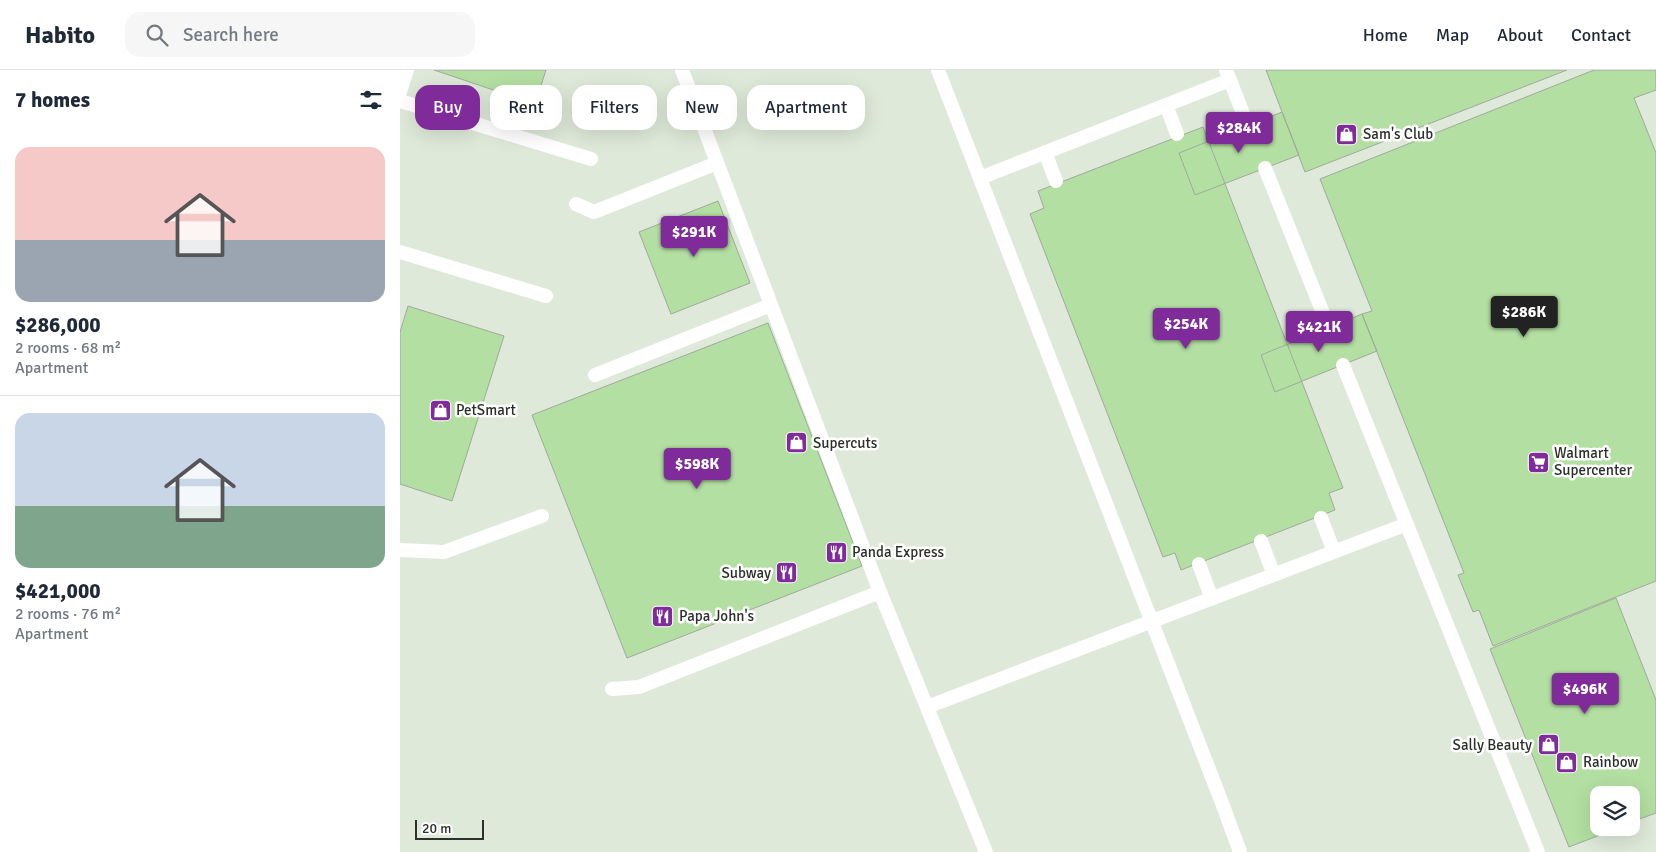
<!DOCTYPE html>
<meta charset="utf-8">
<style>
body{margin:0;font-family:Signika,sans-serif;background:#f6f6f7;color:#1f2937;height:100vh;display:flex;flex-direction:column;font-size:19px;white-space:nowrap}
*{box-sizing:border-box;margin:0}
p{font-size:16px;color:#747a83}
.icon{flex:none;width:28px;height:28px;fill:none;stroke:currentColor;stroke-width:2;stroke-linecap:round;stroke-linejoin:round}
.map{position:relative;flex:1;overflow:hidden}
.sheet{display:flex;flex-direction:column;background:#fff;width:400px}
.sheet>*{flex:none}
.guide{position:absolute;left:15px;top:15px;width:475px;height:45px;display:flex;gap:10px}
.fabs{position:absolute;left:1190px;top:716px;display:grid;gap:10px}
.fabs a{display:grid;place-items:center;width:50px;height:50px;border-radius:10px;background:#fff;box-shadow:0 5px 20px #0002;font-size:25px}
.scale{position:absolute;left:15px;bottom:12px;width:69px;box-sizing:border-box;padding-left:5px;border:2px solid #2c302a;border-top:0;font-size:14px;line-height:18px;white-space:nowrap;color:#2c302a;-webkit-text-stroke:4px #fff;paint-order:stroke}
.price{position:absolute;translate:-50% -42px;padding:0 11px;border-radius:5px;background:#802b9a;color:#fff;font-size:16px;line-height:32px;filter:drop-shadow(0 1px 2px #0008)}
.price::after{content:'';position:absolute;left:50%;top:30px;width:15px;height:11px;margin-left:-8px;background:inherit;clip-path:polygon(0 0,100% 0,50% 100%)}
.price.selected{background:#222;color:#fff}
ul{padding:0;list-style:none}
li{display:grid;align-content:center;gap:10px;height:265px;padding:0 15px}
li+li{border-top:1px solid #e0e1e3}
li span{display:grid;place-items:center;height:155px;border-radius:15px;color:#555}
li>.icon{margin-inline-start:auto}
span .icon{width:90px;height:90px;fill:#fffc;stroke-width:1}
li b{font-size:21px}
h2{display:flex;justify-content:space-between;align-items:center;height:60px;padding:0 15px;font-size:21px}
.pill{padding:0 18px;border-radius:15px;background:#fff;box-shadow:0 5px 20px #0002;font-size:18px;line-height:45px}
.pill.selected{background:#802b9a;color:#fff}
header{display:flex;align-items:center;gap:30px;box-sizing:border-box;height:70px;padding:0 25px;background:#fff;border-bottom:1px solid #e0e1e3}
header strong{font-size:24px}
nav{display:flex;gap:28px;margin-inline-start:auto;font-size:18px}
.search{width:350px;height:45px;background:#f6f6f7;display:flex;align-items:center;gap:12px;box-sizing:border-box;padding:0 18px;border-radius:15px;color:#747a83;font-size:19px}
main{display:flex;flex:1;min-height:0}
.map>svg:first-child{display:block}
.building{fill:#b3dfa2;stroke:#9faa9b}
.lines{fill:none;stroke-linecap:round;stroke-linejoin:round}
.lane{stroke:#fff;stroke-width:14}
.labels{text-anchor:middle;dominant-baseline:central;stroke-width:5;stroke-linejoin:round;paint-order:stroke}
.poi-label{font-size:15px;fill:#2c302a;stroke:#fff;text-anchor:start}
</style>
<header>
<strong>Habito</strong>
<div class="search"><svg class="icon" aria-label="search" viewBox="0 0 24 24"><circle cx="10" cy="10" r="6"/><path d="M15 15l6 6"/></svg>Search here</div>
<nav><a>Home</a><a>Map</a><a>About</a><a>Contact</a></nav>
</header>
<main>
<section class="sheet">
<h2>7 homes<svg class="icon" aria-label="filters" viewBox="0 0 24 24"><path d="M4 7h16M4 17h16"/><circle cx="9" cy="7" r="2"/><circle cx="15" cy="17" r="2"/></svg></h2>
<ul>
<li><span style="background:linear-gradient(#f6c9c9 60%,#9aa5b1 0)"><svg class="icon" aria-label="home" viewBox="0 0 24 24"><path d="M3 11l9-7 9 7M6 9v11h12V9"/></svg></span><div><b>$286,000</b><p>2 rooms · 68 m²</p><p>Apartment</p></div></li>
<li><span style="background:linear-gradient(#c9d6e8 60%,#7fa58c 0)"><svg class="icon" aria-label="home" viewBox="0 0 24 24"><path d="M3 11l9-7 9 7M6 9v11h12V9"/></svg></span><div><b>$421,000</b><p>2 rooms · 76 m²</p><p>Apartment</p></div></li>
</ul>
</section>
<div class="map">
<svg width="1256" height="782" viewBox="0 0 1256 782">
<rect width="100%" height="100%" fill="#dee9d9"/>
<path class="building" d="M34 0H146L135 34Z
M866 0H1167L905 102Z
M1194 0H1256V20L1234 28 1256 83V511L1093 576 1079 540 1073 542 1058 505 1064 503 962 244 972 241 920 109Z
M882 42 899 85 795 125 779 83Z
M803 57 943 418 929 423 935 440 781 500 775 483 763 487 630 144 644 138 638 121Z
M318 131 350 213 271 244 239 162Z
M8 236 104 266 52 431 0 414V262Z
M962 244 977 281 875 322 861 285Z
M368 253 462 496 227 588 132 345Z
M1216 528 1256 630V743L1231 752V725H1199V758H1218L1169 777 1090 579Z"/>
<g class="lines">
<path class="lane" d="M282 0 480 522 586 782
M538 0 822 733 840 782
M826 0 848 56
M0 22 7 0
M0 31 191 89
M766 35 777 64
M645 82 656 111
M865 98 929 258
M580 108 830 10
M176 134 194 142 317 93
M0 182 146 226
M943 295 1138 782
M195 305 371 235
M921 448 934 482
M861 471 874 505
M0 480 44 482 142 446
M799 494 812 529
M212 619 239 617 480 522
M527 637 1007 454"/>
</g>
<defs>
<symbol id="shop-square" viewBox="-11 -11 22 22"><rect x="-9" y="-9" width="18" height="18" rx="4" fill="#802b9a" stroke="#fff"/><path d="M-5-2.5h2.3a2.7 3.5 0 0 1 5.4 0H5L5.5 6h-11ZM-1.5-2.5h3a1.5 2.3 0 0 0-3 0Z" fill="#fff"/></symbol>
<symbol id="supermarket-square" viewBox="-11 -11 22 22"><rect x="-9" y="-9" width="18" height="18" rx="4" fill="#802b9a" stroke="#fff"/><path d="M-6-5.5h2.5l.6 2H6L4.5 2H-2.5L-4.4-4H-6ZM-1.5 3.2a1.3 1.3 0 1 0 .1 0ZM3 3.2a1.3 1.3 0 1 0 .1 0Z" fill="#fff"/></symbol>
<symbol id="restaurant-square" viewBox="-11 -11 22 22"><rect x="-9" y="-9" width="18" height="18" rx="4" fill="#802b9a" stroke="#fff"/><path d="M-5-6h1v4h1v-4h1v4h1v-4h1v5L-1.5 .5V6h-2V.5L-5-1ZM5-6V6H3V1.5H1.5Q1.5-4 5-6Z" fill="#fff"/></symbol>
</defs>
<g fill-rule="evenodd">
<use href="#shop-square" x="934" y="52" width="25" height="25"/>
<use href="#shop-square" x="28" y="328" width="25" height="25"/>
<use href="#shop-square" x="384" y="360" width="25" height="25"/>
<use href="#supermarket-square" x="1126" y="380" width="25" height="25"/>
<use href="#restaurant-square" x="424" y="470" width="25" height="25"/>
<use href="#restaurant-square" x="374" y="490" width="25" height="25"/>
<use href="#restaurant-square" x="250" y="534" width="25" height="25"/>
<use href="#shop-square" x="1136" y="662" width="25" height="25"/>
<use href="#shop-square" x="1154" y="680" width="25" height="25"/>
</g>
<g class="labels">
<g class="poi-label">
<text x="963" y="64">Sam's Club</text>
<text x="56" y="340">PetSmart</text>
<text x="413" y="373">Supercuts</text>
<text x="1154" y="383">Walmart<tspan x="1154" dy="17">Supercenter</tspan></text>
<text x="452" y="482">Panda Express</text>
<text x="371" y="503" text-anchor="end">Subway</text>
<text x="279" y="546">Papa John's</text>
<text x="1132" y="675" text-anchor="end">Sally Beauty</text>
<text x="1183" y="692">Rainbow</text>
</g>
</g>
</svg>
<div class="fabs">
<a><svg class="icon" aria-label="layers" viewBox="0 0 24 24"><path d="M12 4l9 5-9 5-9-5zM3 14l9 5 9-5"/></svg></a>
</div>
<div class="scale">20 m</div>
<b class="price" style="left:839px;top:84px">$284K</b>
<b class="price" style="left:294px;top:188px">$291K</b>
<b class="price selected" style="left:1124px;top:268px">$286K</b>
<b class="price" style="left:786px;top:280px">$254K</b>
<b class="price" style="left:919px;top:283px">$421K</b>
<b class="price" style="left:297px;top:420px">$598K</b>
<b class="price" style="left:1185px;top:645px">$496K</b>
<div class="guide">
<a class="pill selected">Buy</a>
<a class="pill">Rent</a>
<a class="pill">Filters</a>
<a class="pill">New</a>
<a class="pill">Apartment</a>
</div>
</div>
</main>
